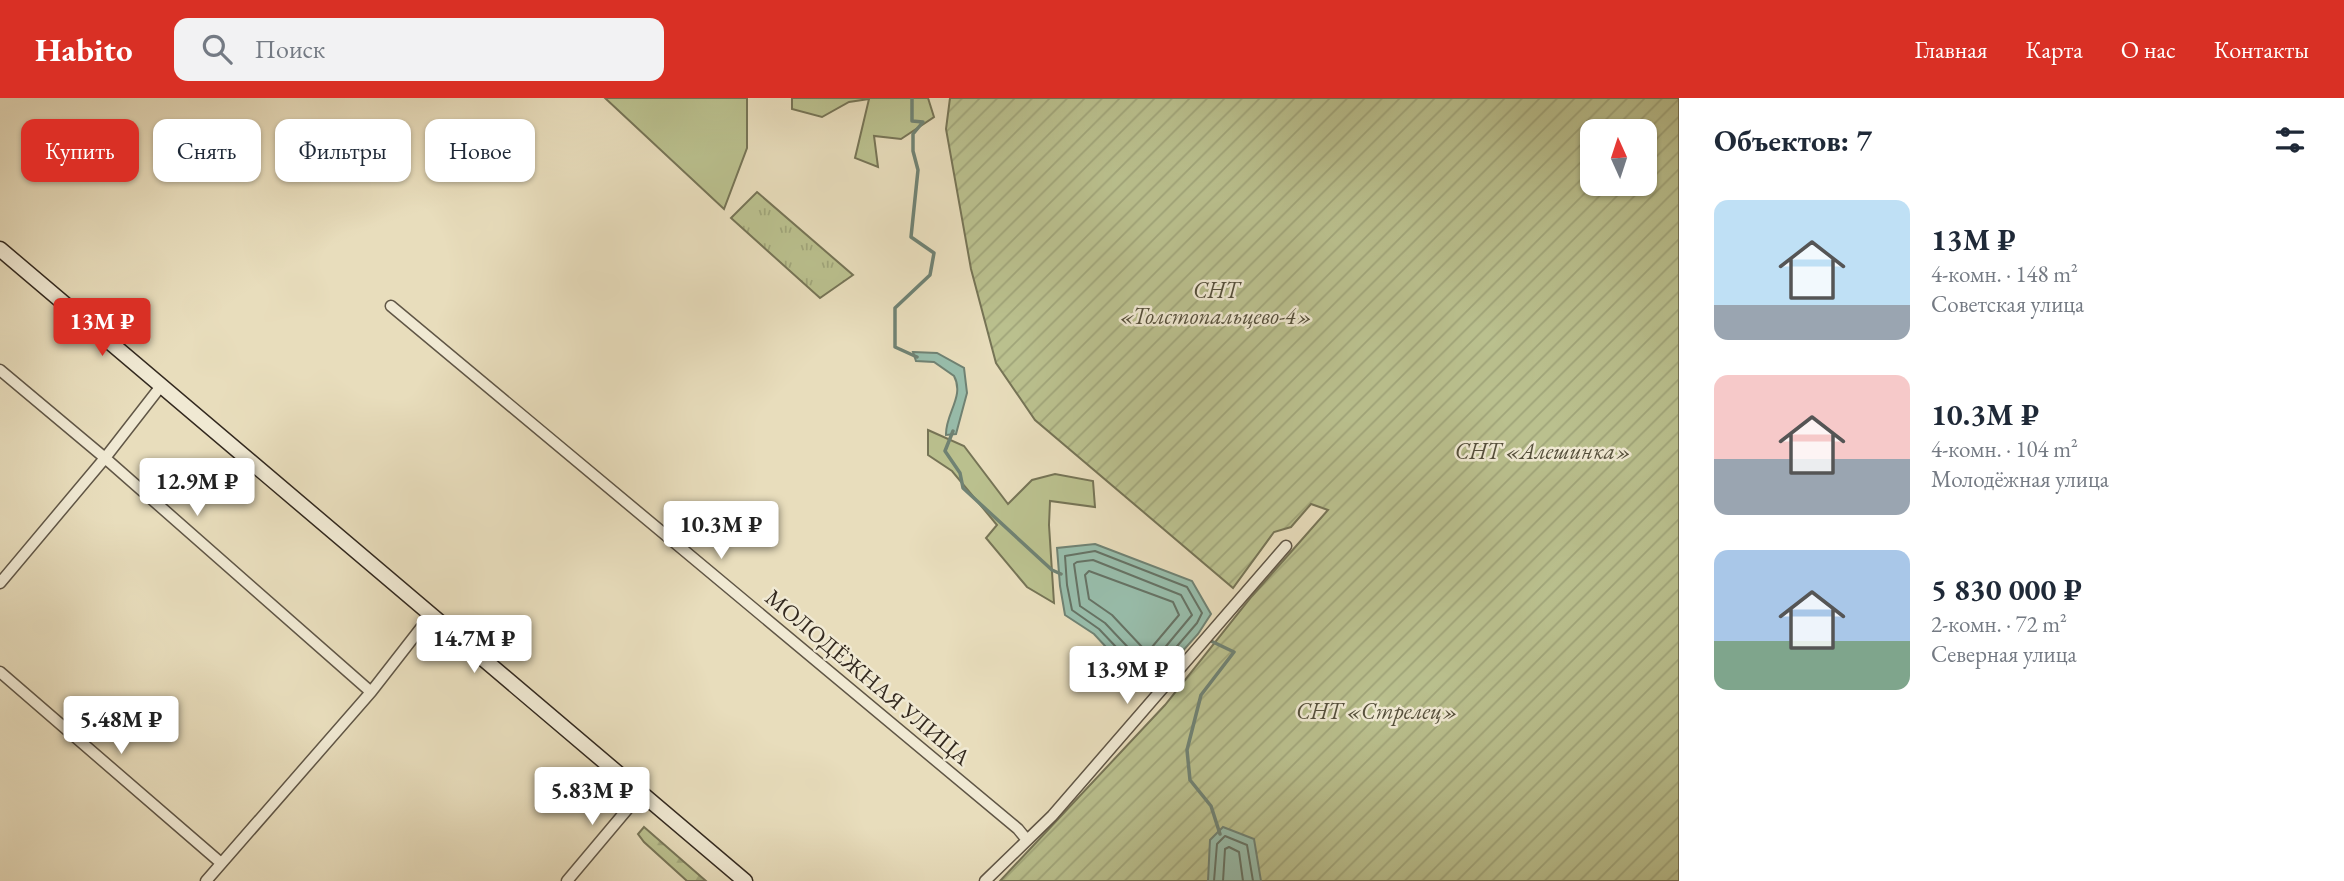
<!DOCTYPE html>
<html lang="ru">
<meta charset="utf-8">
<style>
body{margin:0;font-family:"EB Garamond",serif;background:#f2f2f3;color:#1f2937;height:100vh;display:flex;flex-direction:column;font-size:26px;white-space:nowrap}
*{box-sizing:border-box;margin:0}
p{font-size:23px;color:#747a83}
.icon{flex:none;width:38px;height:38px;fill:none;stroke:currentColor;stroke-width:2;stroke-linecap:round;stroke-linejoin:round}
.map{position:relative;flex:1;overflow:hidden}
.side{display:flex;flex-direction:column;background:#fff;width:665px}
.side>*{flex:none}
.top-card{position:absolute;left:21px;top:21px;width:665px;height:63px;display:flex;gap:14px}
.needle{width:46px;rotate:357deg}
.buttons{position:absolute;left:1580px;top:21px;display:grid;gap:14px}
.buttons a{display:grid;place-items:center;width:77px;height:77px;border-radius:14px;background:#fff;box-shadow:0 2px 5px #0004;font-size:35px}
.price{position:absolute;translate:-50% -60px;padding:0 16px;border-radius:7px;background:#fff;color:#222;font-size:23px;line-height:46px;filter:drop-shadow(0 2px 4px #0008)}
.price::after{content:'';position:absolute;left:50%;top:42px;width:21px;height:16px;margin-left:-10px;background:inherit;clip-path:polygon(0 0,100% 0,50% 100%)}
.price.selected{background:#d93025;color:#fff}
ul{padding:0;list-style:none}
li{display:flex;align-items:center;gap:21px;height:175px;padding:0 35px}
li span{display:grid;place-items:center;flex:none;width:196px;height:140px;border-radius:14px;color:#555}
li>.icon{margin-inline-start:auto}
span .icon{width:84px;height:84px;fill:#fffc;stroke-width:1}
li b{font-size:30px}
h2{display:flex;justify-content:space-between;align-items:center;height:84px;padding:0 35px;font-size:30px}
.tag{padding:0 24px;border-radius:14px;background:#fff;box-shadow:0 2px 5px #0004;font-size:24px;line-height:63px}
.tag.selected{background:#d93025;color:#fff}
header{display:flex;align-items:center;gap:42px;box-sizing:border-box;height:98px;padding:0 35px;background:#d93025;color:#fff}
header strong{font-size:33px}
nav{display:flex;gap:38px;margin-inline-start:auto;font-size:24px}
.search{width:490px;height:63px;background:#f2f2f3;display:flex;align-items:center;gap:18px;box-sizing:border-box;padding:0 24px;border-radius:14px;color:#747a83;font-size:26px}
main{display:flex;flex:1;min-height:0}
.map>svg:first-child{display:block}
.grass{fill:#bac08e;stroke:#767456;stroke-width:2}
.forest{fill:url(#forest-firs);stroke:#767456;stroke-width:2}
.park{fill:url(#park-tufts);stroke:#767456;stroke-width:2}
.garden{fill:url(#garden-furrows);stroke:#767456;stroke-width:2;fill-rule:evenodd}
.water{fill:#98bdab;stroke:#708273;stroke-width:2}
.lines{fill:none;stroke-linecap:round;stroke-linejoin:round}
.shore{stroke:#667365;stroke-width:2}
.stream{stroke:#708273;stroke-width:3.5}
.street-casing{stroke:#605646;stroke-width:13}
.secondary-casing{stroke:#33291f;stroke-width:17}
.street{stroke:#f0e9d3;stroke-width:10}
.secondary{stroke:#f0e9d3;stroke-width:14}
.labels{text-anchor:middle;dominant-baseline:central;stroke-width:5;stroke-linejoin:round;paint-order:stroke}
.park-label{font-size:23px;font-style:italic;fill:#554f3b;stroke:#f0e9d3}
.street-label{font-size:23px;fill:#33291f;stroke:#f0e9d3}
</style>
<header>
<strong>Habito</strong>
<div class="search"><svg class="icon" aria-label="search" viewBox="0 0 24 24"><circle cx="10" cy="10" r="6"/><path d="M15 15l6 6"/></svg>Поиск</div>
<nav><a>Главная</a><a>Карта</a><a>О нас</a><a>Контакты</a></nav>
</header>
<main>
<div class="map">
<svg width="1679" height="783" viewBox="0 0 1679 783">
<defs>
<pattern id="forest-firs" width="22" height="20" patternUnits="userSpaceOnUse" patternTransform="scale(1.75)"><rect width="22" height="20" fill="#bac08e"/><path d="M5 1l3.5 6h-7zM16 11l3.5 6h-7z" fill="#a0a57a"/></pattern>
<pattern id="park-tufts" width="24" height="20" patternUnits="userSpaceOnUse" patternTransform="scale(1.75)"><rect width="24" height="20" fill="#bac08e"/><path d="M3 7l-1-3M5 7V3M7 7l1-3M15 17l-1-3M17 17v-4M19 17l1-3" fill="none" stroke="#a0a57a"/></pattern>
<pattern id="garden-furrows" width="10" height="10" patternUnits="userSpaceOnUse" patternTransform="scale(1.75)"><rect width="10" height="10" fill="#bac08e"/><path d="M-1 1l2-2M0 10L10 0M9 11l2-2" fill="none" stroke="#a0a57a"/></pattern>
</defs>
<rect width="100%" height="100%" fill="#e8ddbc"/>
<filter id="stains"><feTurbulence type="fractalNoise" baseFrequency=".00286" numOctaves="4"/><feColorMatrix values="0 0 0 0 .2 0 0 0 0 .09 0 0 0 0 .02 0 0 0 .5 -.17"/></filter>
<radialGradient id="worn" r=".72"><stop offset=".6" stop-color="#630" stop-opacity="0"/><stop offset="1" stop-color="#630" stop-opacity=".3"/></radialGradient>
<path class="grass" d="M605 0H747V50L724 111Z
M792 0H928L934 19 901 41 874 38 878 69 855 60 869 1 849 4 822 19 792 11Z
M928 332 964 348 1008 406 1032 382 1055 376 1093 383 1095 409 1050 403 1049 427 1054 505 1027 489 986 440 997 427 952 373 928 357Z"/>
<path class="forest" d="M644 729 706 783H687L644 744 638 736Z"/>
<path class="park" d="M757 94 853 177 820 200 731 120Z"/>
<path class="garden" d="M950 0H1679V783H1000L1165 607 1252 498 1328 412 1311 406 1291 429 1274 434 1233 490 1035 322 996 265 971 171 946 31ZM1592 33H1645V86H1592Z"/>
<path class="water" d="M913 254 937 255 964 270 967 295 956 336 946 337C945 316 965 298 954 278L934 264 916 263Z
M1095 446 1192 483 1211 516 1198 536 1163 575 1132 577 1094 536 1065 517 1060 488 1057 450Z
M1223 729 1254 741 1261 783H1208L1210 742Z"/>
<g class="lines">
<path class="shore" d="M1095 453 1187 489 1202 515 1197 525 1160 568 1135 569 1099 531 1072 512 1067 487 1065 458Z
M1093 462 1181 497 1192 517 1157 559 1138 560 1105 525 1080 508 1074 466 1077 464Z
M1089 473 1173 504 1179 517 1152 549 1143 550 1112 517 1089 501 1085 477Z
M1214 783 1217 746 1225 738 1247 747 1253 783
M1223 783 1225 751 1229 749 1239 754 1243 783"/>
<path class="stream" d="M912 0V23L923 24 913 36V53L918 72 911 139 934 155 930 177 895 210V249L917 259
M953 333 945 353 960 375 963 390 1052 472 1061 476
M1211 543 1234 554 1201 597 1187 652 1190 682 1211 708 1220 736"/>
<defs>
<path id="street" d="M391 208 1018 731 1027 742
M0 272 105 360 371 594
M0 485 105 360 161 288
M0 574 221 765
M206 783 371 594 431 517
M567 783 641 695
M985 783 1052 718 1286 448"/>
<path id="secondary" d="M0 151 745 783"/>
</defs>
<use href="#street" class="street-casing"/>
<use href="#secondary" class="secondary-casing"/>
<use href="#street" class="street"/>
<use href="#secondary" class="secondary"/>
</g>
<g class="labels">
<g class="park-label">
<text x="1216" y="192">СНТ<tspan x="1216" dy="26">«Толстопальцево-4»</tspan></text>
<text x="1543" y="353">СНТ «Алешинка»</text>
<text x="1377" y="613">СНТ «Стрелец»</text>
</g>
<g class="street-label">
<text transform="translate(868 579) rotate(40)">МОЛОДЁЖНАЯ УЛИЦА</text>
</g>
</g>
<rect width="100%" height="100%" filter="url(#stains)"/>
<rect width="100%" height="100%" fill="url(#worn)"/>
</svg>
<div class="buttons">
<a><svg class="needle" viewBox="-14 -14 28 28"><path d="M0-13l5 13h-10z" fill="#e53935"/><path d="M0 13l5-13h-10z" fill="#747a83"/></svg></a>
</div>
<b class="price selected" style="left:102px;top:260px">13M ₽</b>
<b class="price" style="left:197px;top:420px">12.9M ₽</b>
<b class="price" style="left:721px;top:463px">10.3M ₽</b>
<b class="price" style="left:474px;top:577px">14.7M ₽</b>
<b class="price" style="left:1127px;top:608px">13.9M ₽</b>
<b class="price" style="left:121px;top:658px">5.48M ₽</b>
<b class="price" style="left:592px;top:729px">5.83M ₽</b>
<div class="top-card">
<a class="tag selected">Купить</a>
<a class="tag">Снять</a>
<a class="tag">Фильтры</a>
<a class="tag">Новое</a>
</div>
</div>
<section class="side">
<h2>Объектов: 7<svg class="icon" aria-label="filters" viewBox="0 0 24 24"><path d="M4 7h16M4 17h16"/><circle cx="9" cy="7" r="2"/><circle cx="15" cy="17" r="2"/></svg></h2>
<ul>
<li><span style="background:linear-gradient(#bfe0f5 75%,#9aa5b1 0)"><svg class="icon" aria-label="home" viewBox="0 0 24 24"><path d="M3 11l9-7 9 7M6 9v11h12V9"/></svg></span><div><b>13M ₽</b><p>4-комн. · 148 m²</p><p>Советская улица</p></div></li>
<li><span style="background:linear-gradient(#f6c9c9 60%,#9aa5b1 0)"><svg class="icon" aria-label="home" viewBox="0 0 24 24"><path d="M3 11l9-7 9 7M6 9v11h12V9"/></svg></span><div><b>10.3M ₽</b><p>4-комн. · 104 m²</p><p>Молодёжная улица</p></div></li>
<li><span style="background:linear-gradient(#a9c7e8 65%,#7fa58c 0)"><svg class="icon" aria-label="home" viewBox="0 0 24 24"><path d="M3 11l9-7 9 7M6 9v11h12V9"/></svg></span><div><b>5 830 000 ₽</b><p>2-комн. · 72 m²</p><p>Северная улица</p></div></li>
</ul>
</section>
</main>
